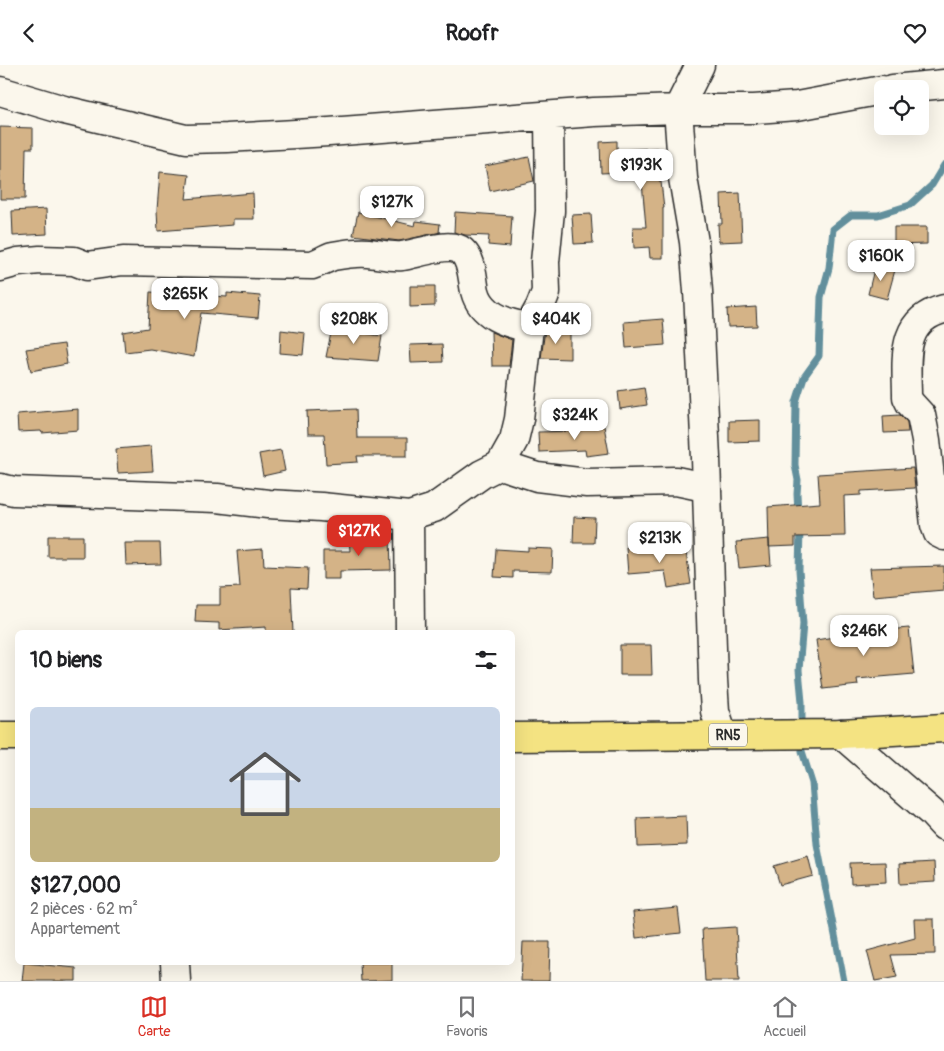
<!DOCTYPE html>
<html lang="fr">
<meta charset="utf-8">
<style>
body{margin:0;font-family:Pangolin,sans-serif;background:#f2f2f2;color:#202124;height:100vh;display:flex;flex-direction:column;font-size:19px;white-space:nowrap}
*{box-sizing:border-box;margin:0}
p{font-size:16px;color:#757577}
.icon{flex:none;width:28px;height:28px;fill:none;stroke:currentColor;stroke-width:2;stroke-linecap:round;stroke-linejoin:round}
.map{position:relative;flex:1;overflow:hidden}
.panel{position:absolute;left:15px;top:565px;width:500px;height:335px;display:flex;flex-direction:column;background:#fff;border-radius:8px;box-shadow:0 5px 20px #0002}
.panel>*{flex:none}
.fabs{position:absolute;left:874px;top:15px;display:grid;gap:10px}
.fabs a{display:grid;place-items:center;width:55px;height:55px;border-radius:8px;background:#fff;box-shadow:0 5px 20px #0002;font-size:25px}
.price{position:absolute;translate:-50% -42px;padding:0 11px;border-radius:10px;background:#fff;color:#222;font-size:16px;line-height:32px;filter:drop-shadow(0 1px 2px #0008)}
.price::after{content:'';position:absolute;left:50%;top:30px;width:15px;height:11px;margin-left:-8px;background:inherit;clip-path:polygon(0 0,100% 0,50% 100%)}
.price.active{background:#d93025;color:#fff}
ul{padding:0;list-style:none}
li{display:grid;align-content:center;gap:10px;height:265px;padding:0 15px}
li span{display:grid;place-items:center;height:155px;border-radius:8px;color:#555}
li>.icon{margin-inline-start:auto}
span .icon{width:90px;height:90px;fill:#fffc;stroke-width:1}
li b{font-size:21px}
h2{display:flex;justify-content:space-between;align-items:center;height:60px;padding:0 15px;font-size:21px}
header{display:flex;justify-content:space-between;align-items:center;height:65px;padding:0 15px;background:#fff;font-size:22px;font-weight:800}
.tab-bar{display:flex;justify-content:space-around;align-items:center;height:70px;border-top:1px solid #e0e0e0;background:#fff;font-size:14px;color:#757577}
.tab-bar a{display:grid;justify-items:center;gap:2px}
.tab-bar .active{color:#d93025}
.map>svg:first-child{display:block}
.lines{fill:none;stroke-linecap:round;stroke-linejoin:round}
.stream{stroke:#628f9c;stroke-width:7}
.building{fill:#d4b387;stroke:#2b2b2b}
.minor-casing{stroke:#2b2b2b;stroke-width:31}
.highway-casing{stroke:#2b2b2b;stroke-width:31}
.minor{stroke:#fbf7ec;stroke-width:28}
.highway{stroke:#f4e382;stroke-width:28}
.labels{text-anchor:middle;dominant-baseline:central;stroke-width:5;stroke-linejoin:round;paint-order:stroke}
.shield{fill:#fbf7ec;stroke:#696865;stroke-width:1}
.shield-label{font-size:14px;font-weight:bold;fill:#2b2b2b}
</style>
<header><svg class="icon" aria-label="back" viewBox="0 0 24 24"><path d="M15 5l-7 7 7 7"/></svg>Roofr<svg class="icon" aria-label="heart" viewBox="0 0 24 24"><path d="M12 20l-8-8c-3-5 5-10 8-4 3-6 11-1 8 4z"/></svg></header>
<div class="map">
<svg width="944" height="916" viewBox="0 0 944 916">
<rect width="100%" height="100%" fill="#fbf7ec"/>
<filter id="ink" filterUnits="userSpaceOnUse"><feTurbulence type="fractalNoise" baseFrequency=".02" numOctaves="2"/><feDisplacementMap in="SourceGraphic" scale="10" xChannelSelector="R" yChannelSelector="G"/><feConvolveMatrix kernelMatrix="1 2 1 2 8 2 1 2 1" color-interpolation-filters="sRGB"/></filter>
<g filter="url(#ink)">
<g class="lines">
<path class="stream" d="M798 448 797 429 798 415 795 400 796 337 804 312 819 291 821 232 829 203 833 164 851 150H878L910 140 932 120 944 100
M800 464 799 505 803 559 799 605 802 637V655
M802 686 812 718 817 779 844 916"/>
</g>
<path class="building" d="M0 62 33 63V83H26L25 134H0Z
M617 76V85L657 83 659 117H661L664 143H663V193H650L649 182 634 183 633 162H646L641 106 601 108 600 77Z
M529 92 534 116 490 126 485 101Z
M160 107 189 110 186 134 253 128 254 154H233V160L158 166 157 145Z
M740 128 742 176 719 177 718 159H722L721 129Z
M46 144 47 169 13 171 12 146Z
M358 147 415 161 416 156 440 159 439 167H441L399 176 353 170Z
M455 147 512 151 510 182 488 180 489 171 465 170 454 167Z
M591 149 593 178 574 179 572 150Z
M894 162H927V179L894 180Z
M875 200 895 205 887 234 868 229Z
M410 221H435V241L410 242Z
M150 227 227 232V228L260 231 258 253 201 248 194 292 150 284 125 287 123 267 148 263Z
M756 242 757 261 728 262 727 244Z
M663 254 665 280 626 283 624 257Z
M332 263 382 271 378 296 326 292Z
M281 265 305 268 303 290 280 288Z
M545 265 570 266V294L541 293Z
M491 267 512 275 509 301H492Z
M64 279 67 299 31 306 26 284Z
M442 279 443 297 411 298 410 280Z
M644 322 647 340 620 344 618 326Z
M78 344V365L42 368 41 366 18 367 17 349Z
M356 344 357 373H407V391H357L358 397 326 399 324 369H308L307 346Z
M900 350 907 357 908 367 884 368 883 351Z
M760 355V376L729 377V356Z
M604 361 609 388 586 391 585 385 539 387 538 367 573 366Z
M151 381 153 406 118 408 116 384Z
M281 385 285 406 263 411 259 389Z
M913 403 915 423 861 426V430L844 431 845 471 795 472V481L769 482 768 442 820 438 818 409Z
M574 452 595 453 594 478H573Z
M48 471H83V492H48Z
M390 472 391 505 340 506V514H323V486H350L349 473Z
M769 474 771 500 739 503 736 477Z
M125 478H160L161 499 126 500Z
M649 481 650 487 685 481 691 519 668 523 665 506 628 509 626 482Z
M528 483 553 484 552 507 513 506V513L494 512 496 484 528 486Z
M263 484 264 501 308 503 307 524 291 523 293 568H266V562L219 565V558L195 557 196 540H220V523L240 522 237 486Z
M944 501V525L873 531 870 503Z
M909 563 914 609 857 614 858 620 823 624 816 575 864 567Z
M620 580H651L652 610H620Z
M686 751 687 780 638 782 637 753Z
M808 791 813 811 780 820 774 801Z
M885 797 886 817 851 819 850 798Z
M934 797 935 817 900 819 899 799Z
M678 843 681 868 636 873 633 847Z
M914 854H934L935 889 891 890 897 912 875 916 867 886 915 873Z
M736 862 739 916H705L702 864Z
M523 877H550L549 916H521Z
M24 898 76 903V916H22Z
M360 898H392V915L361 916Z"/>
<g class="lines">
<defs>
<path id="minor" d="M700 0 678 44 683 113 694 177 698 226 706 393 713 615 715 646 723 670
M893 24 944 19
M0 26 64 45 186 74 227 73 329 67 594 47 678 44H754L797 41 882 25
M0 202 18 197 40 195 74 196 87 201 123 196 312 200C319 198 326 193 333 191 344 189 357 187 368 188 379 189 391 192 402 191 417 189 450 176 462 186 473 196 472 213 475 226 481 250 507 259 529 262
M944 244C899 255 907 296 907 332L910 338 921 350 926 375 935 460 938 468 944 471
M500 400 514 375 519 354 529 262 540 242 546 227 545 197 550 146 549 51
M0 423 14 426 217 433 268 439 321 442 409 451 434 443 482 409 500 400 537 412 587 418 676 416 705 422
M409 451 410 568
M841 669 931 747 944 761
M175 898 176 916"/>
<path id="highway" d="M0 671H18
M512 672 841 669 944 663"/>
</defs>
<use href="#minor" class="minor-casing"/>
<use href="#highway" class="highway-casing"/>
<use href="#minor" class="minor"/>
<use href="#highway" class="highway"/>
</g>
</g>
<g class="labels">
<rect class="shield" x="709" y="658.5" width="38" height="23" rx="4"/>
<g class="shield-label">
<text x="728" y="670">RN5</text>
</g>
</g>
</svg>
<div class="fabs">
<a><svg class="icon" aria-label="locate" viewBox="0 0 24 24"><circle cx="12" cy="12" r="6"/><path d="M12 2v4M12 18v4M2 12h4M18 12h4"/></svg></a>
</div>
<b class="price" style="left:641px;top:126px">$193K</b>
<b class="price" style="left:392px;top:163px">$127K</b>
<b class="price" style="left:881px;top:217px">$160K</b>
<b class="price" style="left:185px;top:255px">$265K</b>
<b class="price" style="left:354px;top:280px">$208K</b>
<b class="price" style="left:556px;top:280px">$404K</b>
<b class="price" style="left:575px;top:376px">$324K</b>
<b class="price active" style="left:359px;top:492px">$127K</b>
<b class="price" style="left:660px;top:499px">$213K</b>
<b class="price" style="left:864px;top:592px">$246K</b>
<section class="panel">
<h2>10 biens<svg class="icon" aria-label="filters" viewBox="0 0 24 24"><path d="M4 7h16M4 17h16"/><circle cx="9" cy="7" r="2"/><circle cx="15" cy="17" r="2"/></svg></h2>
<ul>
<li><span style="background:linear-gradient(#c9d6e8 65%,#c2b280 0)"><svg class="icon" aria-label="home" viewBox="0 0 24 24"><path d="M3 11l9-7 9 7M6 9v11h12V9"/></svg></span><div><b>$127,000</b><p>2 pièces · 62 m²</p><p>Appartement</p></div></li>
</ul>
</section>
</div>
<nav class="tab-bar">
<a class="active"><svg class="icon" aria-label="map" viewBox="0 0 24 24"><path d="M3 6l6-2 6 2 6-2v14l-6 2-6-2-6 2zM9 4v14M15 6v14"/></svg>Carte</a>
<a><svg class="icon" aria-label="saved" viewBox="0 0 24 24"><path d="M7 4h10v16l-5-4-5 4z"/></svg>Favoris</a>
<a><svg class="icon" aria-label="home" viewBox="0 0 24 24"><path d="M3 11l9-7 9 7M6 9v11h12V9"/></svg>Accueil</a>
</nav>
